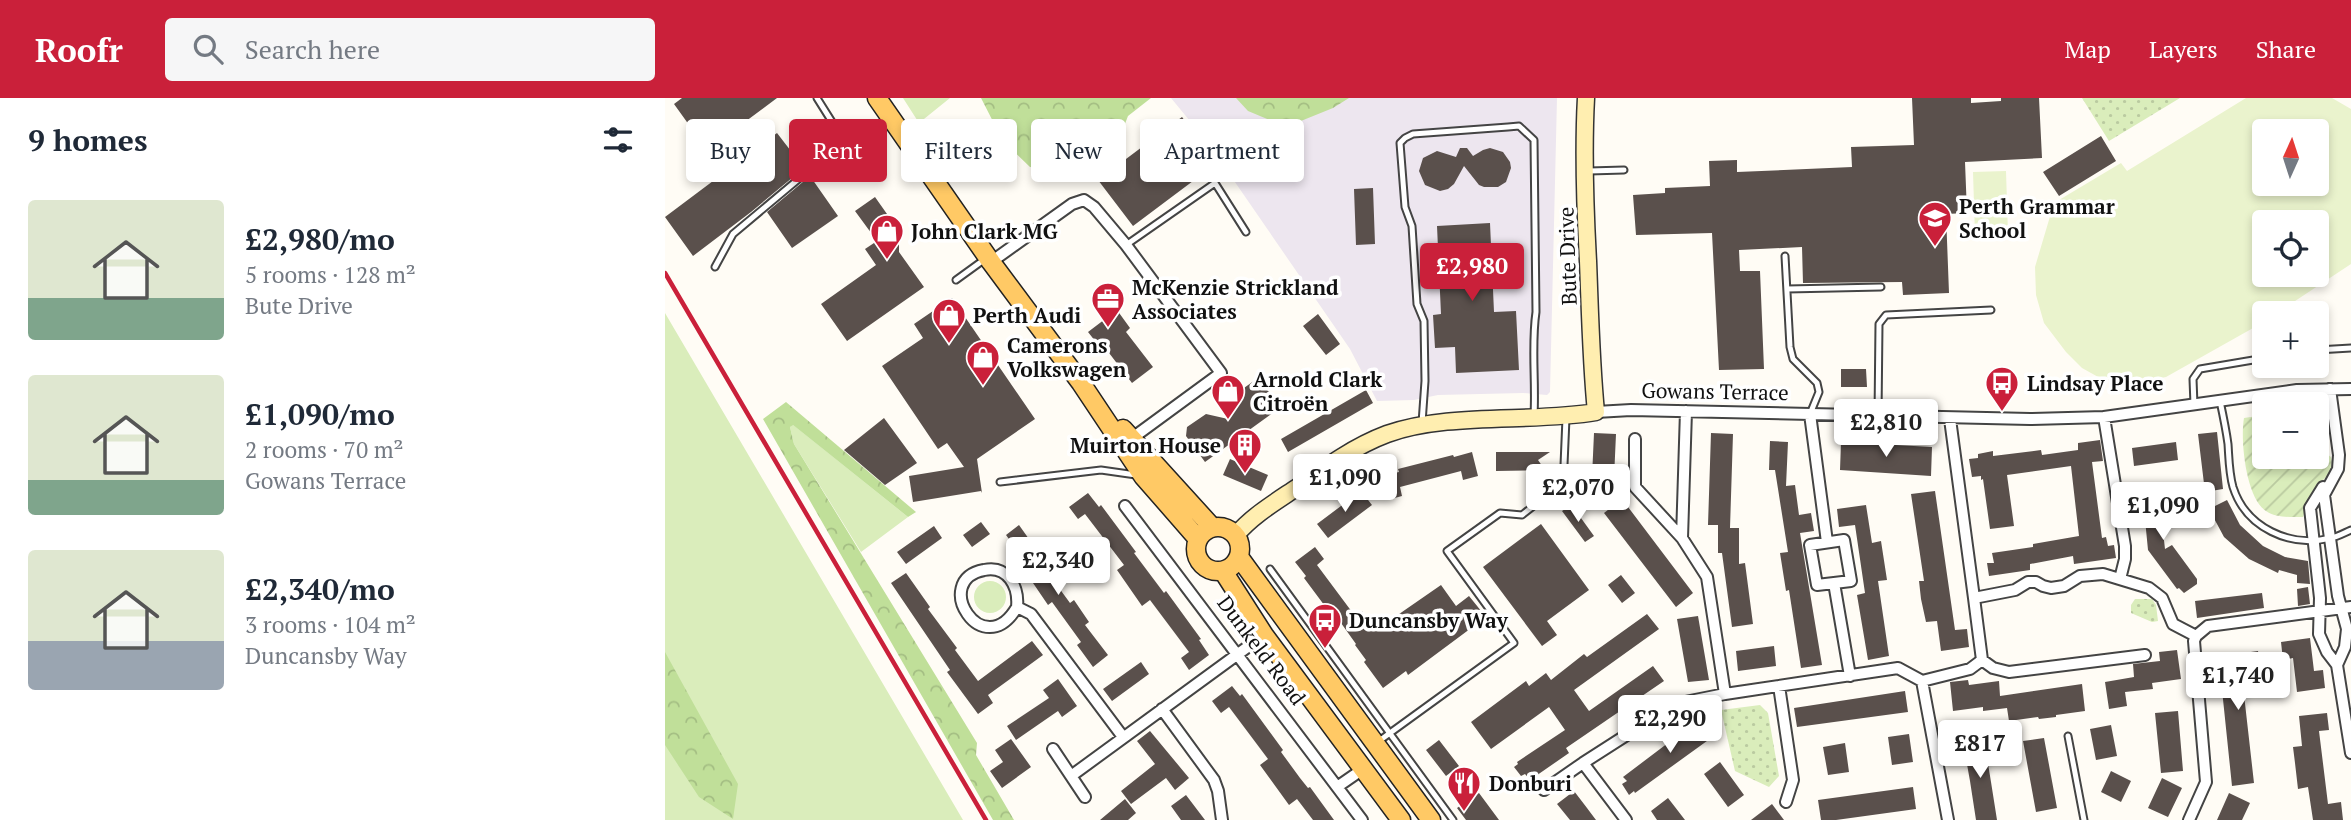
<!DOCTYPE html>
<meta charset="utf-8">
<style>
body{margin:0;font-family:"PT Serif",serif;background:#f6f6f7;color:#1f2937;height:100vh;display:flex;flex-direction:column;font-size:26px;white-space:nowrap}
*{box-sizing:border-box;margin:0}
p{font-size:23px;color:#747a83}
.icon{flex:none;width:38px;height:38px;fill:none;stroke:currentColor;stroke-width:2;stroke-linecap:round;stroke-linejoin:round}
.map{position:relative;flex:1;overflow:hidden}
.drawer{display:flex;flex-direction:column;background:#fff;width:665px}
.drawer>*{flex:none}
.banner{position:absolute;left:21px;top:21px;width:665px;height:63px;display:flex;gap:14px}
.needle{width:46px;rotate:3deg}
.tools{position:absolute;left:1587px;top:21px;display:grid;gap:14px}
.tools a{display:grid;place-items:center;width:77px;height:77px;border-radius:7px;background:#fff;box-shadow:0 4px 10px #0003;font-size:35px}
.price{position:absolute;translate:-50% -60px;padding:0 16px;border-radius:7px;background:#fff;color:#222;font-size:23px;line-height:46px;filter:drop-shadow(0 2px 4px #0008)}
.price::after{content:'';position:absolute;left:50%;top:42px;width:21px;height:16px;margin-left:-10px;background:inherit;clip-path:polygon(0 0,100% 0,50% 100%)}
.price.on{background:#ca203a;color:#fff}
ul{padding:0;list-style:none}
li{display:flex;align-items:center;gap:21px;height:175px;padding:0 28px}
li span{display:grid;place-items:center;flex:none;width:196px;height:140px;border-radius:7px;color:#555}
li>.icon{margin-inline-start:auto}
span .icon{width:84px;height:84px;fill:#fffc;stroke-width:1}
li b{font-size:30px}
h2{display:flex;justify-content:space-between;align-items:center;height:84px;padding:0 28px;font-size:30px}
.tag{padding:0 24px;border-radius:7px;background:#fff;box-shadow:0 4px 10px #0003;font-size:24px;line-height:63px}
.tag.on{background:#ca203a;color:#fff}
header{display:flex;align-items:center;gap:42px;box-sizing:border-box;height:98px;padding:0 35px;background:#ca203a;color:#fff}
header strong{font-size:33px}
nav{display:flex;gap:38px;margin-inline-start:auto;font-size:24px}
.search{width:490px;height:63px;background:#f6f6f7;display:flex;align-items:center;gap:18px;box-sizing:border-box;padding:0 24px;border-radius:7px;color:#747a83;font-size:26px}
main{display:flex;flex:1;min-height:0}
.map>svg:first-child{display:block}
.industrial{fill:#ede6ef}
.grass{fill:#daedbb}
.forest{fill:url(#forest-crowns)}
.park{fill:url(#park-dots)}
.garden{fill:url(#garden-furrows)}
.pitch{fill:#eaf3cd;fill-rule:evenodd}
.building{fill:#5a504c}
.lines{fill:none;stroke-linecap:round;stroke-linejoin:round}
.lane-casing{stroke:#444;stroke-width:9}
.street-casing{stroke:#444;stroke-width:14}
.secondary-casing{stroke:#333;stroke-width:19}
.primary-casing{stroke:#222;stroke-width:21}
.lane{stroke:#fff;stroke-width:5}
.street{stroke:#fff;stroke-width:10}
.secondary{stroke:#ffeeb0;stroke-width:16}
.primary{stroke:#ffc965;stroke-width:18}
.rail{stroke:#ca203a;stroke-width:4.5}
.labels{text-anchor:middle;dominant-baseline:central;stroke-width:7;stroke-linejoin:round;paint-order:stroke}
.poi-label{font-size:21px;font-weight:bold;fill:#111;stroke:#fff;text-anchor:start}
.street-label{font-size:21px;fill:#111;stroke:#fff}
</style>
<header>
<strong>Roofr</strong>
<div class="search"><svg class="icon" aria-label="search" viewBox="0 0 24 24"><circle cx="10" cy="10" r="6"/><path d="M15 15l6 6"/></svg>Search here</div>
<nav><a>Map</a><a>Layers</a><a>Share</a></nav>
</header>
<main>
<section class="drawer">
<h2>9 homes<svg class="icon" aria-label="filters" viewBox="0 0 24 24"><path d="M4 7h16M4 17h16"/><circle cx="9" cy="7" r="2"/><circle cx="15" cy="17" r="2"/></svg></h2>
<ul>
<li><span style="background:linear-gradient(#dfe7d0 70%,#7fa58c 0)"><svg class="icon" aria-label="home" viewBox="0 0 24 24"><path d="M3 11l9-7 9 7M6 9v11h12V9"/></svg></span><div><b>£2,980/mo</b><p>5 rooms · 128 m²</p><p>Bute Drive</p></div></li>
<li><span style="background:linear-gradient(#dfe7d0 75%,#7fa58c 0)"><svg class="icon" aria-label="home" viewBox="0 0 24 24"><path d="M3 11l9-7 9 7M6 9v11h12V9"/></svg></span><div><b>£1,090/mo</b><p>2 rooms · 70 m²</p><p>Gowans Terrace</p></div></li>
<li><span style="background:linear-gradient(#dfe7d0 65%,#9aa5b1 0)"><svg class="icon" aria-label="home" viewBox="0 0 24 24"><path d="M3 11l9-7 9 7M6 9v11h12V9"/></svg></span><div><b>£2,340/mo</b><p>3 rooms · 104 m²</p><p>Duncansby Way</p></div></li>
</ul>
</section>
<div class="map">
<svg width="1686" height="722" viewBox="0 0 1686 722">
<defs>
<pattern id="forest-crowns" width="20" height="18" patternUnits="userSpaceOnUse" patternTransform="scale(1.75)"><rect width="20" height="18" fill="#c0df99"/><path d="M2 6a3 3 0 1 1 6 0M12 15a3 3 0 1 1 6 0" fill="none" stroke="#a4be83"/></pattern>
<pattern id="park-dots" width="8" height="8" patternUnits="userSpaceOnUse" patternTransform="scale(1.75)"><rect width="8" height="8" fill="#daedbb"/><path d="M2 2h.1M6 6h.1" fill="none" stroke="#bacaa0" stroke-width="1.8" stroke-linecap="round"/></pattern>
<pattern id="garden-furrows" width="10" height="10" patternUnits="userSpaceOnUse" patternTransform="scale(1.75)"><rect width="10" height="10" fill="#daedbb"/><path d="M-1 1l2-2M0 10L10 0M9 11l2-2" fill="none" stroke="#bacaa0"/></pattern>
</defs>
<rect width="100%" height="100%" fill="#fffcf5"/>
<path class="industrial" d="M506 0H892L885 294 882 297 858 295 773 297 749 302 712 303 685 251 543 45Z"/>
<path class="grass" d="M238 0H285L254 25Z
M0 215 298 722H0Z
M127 326 243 419 196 454 129 346 125 329Z
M309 499a16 16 0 1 1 32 0a16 16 0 1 1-32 0Z"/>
<path class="forest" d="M316 0H486L463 18 456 36 429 63 408 71 391 73 365 69 338 43Z
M571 0H684L668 10 621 29 583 13Z
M121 304 251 414 243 419 128 327 125 329 129 346 312 645 311 657 349 722H328L98 321Z
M0 554 73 686 68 721 34 699 0 647Z"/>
<path class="park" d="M1417 0H1515L1444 43Z
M1470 501H1487L1491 507 1493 523 1487 524 1466 515V507Z
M1095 607 1103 615 1114 678 1104 689 1070 673 1056 612Z"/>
<path class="garden" d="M1599 317 1600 359H1652V349L1666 359C1670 375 1658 381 1649 392 1643 400 1641 410 1638 419 1626 419 1611 420 1601 413 1581 400 1575 342 1579 320Z"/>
<path class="pitch" d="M1581 0H1667L1686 11V166L1612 215H1600L1599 223 1597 225 1501 279 1480 283 1456 284 1435 280 1417 270 1401 254 1379 225 1371 197 1370 169 1389 105 1456 65 1462 73ZM1652 33V86H1600V33ZM1600 124H1652V177H1600Z
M1341 73 1343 136 1310 137 1308 74Z"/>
<path class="building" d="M17 0H112L42 52 9 6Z
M1247 0H1306V5L1336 3V0H1374L1377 60 1300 64 1302 115 1281 116 1284 195 1238 197 1237 184 1138 185 1137 149 1074 152 1075 173H1095L1099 271 1054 272 1047 135 971 137 968 97 1000 95V90L1045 88 1044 63 1072 62V74L1187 69 1186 49 1249 47Z
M517 19 552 65 468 128 433 82Z
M112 35 139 70 86 114 28 158 0 119Z
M1436 38 1451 63 1394 98 1378 74Z
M795 50H802L808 58 818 52 825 50 838 54 845 64 846 70 841 84 833 89H819L814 87 799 68 789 86 783 91 775 93 760 87 754 73 758 60 772 53 791 59Z
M145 78 173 118 127 150 102 114Z
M708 90 710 146 691 147 689 91Z
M210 99 234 133V154L259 189 182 243 156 206 211 167 200 151 212 143 190 113Z
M825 125 829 214 851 213 854 272 791 275 790 249 770 250 768 217 776 216 772 128Z
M287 200 370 321 312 361 317 395 316 393 248 404 244 378 299 369 282 345 273 351 217 268 258 240 249 226Z
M452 212 465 230 461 234 488 269 467 285 441 251 438 253 423 234Z
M653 216 675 246 661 257 638 228Z
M1176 271H1201L1202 289H1176Z
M593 280 616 309 540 364 521 338 522 329 541 316 563 321 555 307Z
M701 292 708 305 623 354 616 341Z
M219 320 252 365 220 387 179 352Z
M1552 334 1558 391 1540 394 1533 336Z
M929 335 951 336 949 380 927 379Z
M1046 335 1068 336 1065 430H1074V466L1080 465 1088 526 1067 529 1057 455H1053V427H1043Z
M1435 342 1438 363 1427 364 1437 440 1441 439 1443 448 1449 447 1451 460 1409 466 1408 458 1365 466V472L1324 478 1322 465H1329L1327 455 1368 449V446L1414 438 1406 368 1342 377 1349 428 1325 431 1318 381 1316 382V378L1307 379 1304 361 1313 360V356L1328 353V358L1376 352 1377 357 1413 352V345Z
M1105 343 1123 344 1121 388 1130 387 1134 417 1146 415 1149 433 1135 435 1157 567 1136 570 1124 492 1121 493 1115 455 1123 454 1110 372H1104Z
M1176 344 1267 349 1266 378 1175 372Z
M1511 344 1513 362 1469 368 1467 350Z
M807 354 813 378 798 382 796 373 735 389 737 398 722 402 716 378 734 374 733 371 788 357 789 359Z
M831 354H885L873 362 880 372 831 373Z
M565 361 603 377 596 393 558 377Z
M1493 389 1500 451 1507 447 1532 481V486L1519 495 1514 490 1512 491 1483 452 1479 411 1475 412 1473 391Z
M696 393 707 407 663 440 652 426Z
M1270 393 1290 532 1302 531 1304 549 1276 553 1272 523 1261 524 1256 501 1254 483H1259L1246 396Z
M423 395 434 409 436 407 471 454 469 455 499 495 501 493 536 541 534 542 544 557 524 572 516 560 524 554 485 502 477 508 452 472 459 467 420 416 413 421 404 409Z
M957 401 1028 495 1011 509 939 415Z
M1562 402 1575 427 1598 448 1620 459 1643 463 1645 486 1632 485V477L1614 472 1613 475 1584 461 1559 439 1544 411Z
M1201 407 1207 445 1216 443 1222 482 1213 483 1224 558 1203 562 1192 497 1200 495 1190 427 1174 429 1172 411Z
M903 409H908L929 438 920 444 897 413Z
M316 424 325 436 307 449 298 437Z
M876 426 924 492 882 523 892 537 877 548 818 469Z
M354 427 381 465 378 468 405 505 409 502 424 524 420 527 443 557 428 569 412 547 416 544 387 504 383 507 368 485 373 481 341 437Z
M269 428 277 440 241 466 232 454Z
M650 449 659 461 652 467 690 518 697 513 711 532 776 487 791 508 804 498 821 519 743 577 741 573 718 590 699 564 701 562 690 547 691 546 676 525 674 527 639 480 641 478 630 464Z
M241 475 265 509 263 511 292 550 290 552 313 583 367 543 378 557 323 597 328 605 313 616 282 574 285 572 226 485Z
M956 477 970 495 957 505 943 487Z
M1643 489 1645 506 1633 508 1632 491Z
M1597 495 1599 510 1532 520 1530 503Z
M982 516 994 531 909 592 924 613 988 568 999 583 901 650 904 655 865 682 860 676 856 678 849 669 853 666 852 664 900 632 884 609 826 651 806 624 861 583 864 588 881 575 886 582 919 556 922 559Z
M1033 518 1044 582 1023 584 1012 521Z
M1645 540 1649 573 1658 572 1660 590 1632 594 1628 560 1618 562 1616 544Z
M1109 548 1111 568 1073 573 1071 553Z
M1512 552 1516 581 1487 585 1488 591 1460 594 1462 608 1444 611 1440 584 1469 579 1468 566 1495 563 1494 554Z
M1593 553 1597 576 1577 579 1589 685 1567 688 1556 582H1554L1550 559Z
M476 564 484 576 447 603 438 591Z
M393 581 412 608 397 619 393 613 351 642 342 628 384 600 378 592Z
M1303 582 1304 587 1334 583 1335 598 1417 586 1420 613 1391 617V619L1374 621 1373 619 1344 623 1342 610 1318 613V609L1288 613 1285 584Z
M567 588 575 598 577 596 618 652 616 654 635 680 643 690 645 689 669 722H648L632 701 624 707 595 667 603 661 564 609 556 615 547 603Z
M1240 593 1243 614 1132 629 1129 610Z
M1513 613 1518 673 1496 675 1490 615Z
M1662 615 1664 632 1654 633 1663 706 1676 704 1678 722H1648L1643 689 1633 691 1630 665 1628 649 1637 648 1634 618Z
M1040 617 1053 635 970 695 969 693 964 697 957 686 962 683 958 679Z
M1446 627 1452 658 1431 662 1425 631Z
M485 633 524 680 510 692 501 680 466 706 456 693 490 666 472 643Z
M1244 636 1248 664 1227 667 1223 639Z
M1379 640 1392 710 1371 714 1358 643Z
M346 641 366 669 337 690 325 673 338 664 330 652Z
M1319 641 1326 684 1332 722H1311L1305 683 1298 644Z
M774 642 794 668 781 678 761 652Z
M1180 645 1184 674 1163 677 1158 649Z
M1055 664 1079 697 1063 709 1039 676Z
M1446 673 1466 683 1456 704 1436 694Z
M1497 680 1517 690 1503 719 1483 710Z
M1248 689 1251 711 1171 722H1156L1153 702Z
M909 693 922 710 931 722H905L892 706Z
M814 695 834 722H801L792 710Z
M1564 695 1585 705 1577 722H1552Z
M521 697 540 722H516L506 708Z
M1003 700 1010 709 1020 722H992L986 713Z
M460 701 471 715 463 722H435Z
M1107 706 1119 722H1086Z"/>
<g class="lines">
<defs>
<path id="lane" d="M924 73 959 72
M461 147 550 85 581 134
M1120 158 1125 249 1128 261 1152 285 1154 294 1145 316
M50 169 68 136 179 43 152 0
M291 182 320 161
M1122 191 1216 189
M1652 252 1686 250
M1555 303C1558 317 1561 331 1563 346 1564 361 1564 375 1568 389 1581 430 1625 450 1666 440 1672 439 1679 435 1686 432
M1529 307 1528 281 1535 271 1600 260
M1213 318 1214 226 1221 217 1326 212
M757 325 760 283 759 223 752 206 747 128 740 109 735 45 740 40 748 36 843 29 854 28 869 42 871 214C866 248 871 283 869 317
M335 384 436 372 471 377
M605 471 788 722
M1403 638 1419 722
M714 643 849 545 782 453 835 415 857 417 890 391 899 367 901 320"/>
<path id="street" d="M326 164 407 106 419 102 429 109 461 147 556 275 466 341
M1665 291 1674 357 1673 371 1659 397 1673 498 1682 531 1680 549 1672 567 1686 655
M1021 313 1017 440 1042 479 1060 596
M931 314 966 312 1365 321 1439 319 1632 292 1686 291
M1145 316 1162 444
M1439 319 1460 448V461L1455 481
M1285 321 1309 500
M970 341V389L1017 440
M1658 389 1645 410 1655 500 1654 536 1662 554 1672 567
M460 408 697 722
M1169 485 1186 483 1179 442 1145 447 1152 487 1169 485 1185 578
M352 509C318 567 265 482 319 472 343 467 354 489 352 509L366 516 458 639
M1531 538 1543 528 1686 509
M1480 557 1344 574 1328 570 1317 562 1309 500 1350 492 1363 484H1371L1378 488 1386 490 1399 488 1415 478 1438 476 1484 490 1497 500 1508 526 1531 538
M1257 583 1305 571 1317 562
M1114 588 1128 682 1121 704
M497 611 549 682 553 693 557 722
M388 651 420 699
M406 678 599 537
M672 689 698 671
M879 692 918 665
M961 722 918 665 1010 606 1060 596 1233 570 1257 583 1283 722
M1524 722 1541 684 1529 543 1531 538"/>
<path id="secondary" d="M571 437C588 417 612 403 634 388 662 368 690 348 722 336 783 314 866 325 931 314 926 264 925 213 923 163 920 109 918 54 921 0"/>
<path id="primary" d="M212 0 326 164 416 285 478 378 533 441
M458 331 547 429
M531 451a22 22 0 1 1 44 0a22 22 0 1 1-44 0Z
M574 459 766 722
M558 473 599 537 736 722"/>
</defs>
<use href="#lane" class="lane-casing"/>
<use href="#street" class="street-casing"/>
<use href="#secondary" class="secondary-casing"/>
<use href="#primary" class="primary-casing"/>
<use href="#lane" class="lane"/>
<use href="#street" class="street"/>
<use href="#secondary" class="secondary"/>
<use href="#primary" class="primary"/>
<path class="rail" d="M0 175 321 722"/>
</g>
<defs>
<symbol id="school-pin" viewBox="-11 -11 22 30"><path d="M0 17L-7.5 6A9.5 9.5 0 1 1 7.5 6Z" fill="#ca203a" stroke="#fff"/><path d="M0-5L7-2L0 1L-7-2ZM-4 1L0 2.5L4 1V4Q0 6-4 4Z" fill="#fff"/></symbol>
<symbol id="shop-pin" viewBox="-11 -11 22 30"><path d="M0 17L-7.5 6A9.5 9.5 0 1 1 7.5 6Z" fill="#ca203a" stroke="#fff"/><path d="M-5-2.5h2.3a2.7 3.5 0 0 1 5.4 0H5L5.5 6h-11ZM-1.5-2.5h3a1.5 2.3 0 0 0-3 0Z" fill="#fff"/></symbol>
<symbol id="office-pin" viewBox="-11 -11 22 30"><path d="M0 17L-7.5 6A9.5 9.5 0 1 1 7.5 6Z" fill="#ca203a" stroke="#fff"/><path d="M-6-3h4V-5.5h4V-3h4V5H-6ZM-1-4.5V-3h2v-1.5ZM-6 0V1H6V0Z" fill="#fff"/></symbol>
<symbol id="bus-pin" viewBox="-11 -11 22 30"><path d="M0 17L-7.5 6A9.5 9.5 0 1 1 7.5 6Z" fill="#ca203a" stroke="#fff"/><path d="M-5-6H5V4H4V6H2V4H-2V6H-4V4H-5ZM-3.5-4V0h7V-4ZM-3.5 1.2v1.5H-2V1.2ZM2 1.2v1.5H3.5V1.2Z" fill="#fff"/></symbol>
<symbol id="building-pin" viewBox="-11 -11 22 30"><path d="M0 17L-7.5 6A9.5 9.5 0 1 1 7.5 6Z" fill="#ca203a" stroke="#fff"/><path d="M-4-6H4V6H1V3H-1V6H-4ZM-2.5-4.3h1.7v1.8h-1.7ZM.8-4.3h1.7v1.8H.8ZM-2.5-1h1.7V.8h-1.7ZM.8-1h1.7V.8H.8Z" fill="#fff"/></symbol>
<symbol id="restaurant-pin" viewBox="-11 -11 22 30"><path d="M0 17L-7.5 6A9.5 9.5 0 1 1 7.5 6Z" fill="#ca203a" stroke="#fff"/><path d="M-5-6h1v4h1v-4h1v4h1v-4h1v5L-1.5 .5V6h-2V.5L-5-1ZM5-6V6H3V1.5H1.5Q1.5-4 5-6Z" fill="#fff"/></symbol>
</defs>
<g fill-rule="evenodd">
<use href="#school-pin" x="1251" y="101" width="38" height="52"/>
<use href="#shop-pin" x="203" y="114" width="38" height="52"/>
<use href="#office-pin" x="424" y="182" width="38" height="52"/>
<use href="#shop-pin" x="265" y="198" width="38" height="52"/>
<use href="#shop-pin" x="299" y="240" width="38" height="52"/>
<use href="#bus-pin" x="1318" y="266" width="38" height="52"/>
<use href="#shop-pin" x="544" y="274" width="38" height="52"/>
<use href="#building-pin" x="561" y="328" width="38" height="52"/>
<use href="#bus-pin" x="641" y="503" width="38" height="52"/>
<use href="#restaurant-pin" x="780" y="666" width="38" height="52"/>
</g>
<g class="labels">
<g class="poi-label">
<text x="1294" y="108">Perth Grammar<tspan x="1294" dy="24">School</tspan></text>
<text x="246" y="133">John Clark MG</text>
<text x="467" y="189">McKenzie Strickland<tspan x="467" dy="24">Associates</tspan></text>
<text x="308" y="217">Perth Audi</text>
<text x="342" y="247">Camerons<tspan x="342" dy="24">Volkswagen</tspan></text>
<text x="588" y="281">Arnold Clark<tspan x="588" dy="24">Citroën</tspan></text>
<text x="1362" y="285">Lindsay Place</text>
<text x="556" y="347" text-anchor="end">Muirton House</text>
<text x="684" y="522">Duncansby Way</text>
<text x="824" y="685">Donburi</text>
</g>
<g class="street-label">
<text transform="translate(902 158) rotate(-92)">Bute Drive</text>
<text transform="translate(1050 293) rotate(1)">Gowans Terrace</text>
<text transform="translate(597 552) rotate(53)">Dunkeld Road</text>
</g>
</g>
</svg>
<div class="tools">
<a><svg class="needle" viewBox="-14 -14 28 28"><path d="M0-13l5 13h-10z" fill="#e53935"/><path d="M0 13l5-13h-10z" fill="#747a83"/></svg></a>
<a><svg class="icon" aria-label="locate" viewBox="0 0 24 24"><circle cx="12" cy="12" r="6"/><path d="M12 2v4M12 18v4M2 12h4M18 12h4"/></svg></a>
<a>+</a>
<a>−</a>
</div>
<b class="price on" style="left:807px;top:205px">£2,980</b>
<b class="price" style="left:1221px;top:361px">£2,810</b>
<b class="price" style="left:680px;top:416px">£1,090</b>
<b class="price" style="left:913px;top:426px">£2,070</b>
<b class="price" style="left:1498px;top:444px">£1,090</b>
<b class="price" style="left:393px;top:499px">£2,340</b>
<b class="price" style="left:1573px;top:614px">£1,740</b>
<b class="price" style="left:1005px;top:657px">£2,290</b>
<b class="price" style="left:1315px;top:682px">£817</b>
<div class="banner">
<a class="tag">Buy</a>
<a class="tag on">Rent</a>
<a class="tag">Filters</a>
<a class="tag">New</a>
<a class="tag">Apartment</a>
</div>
</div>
</main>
